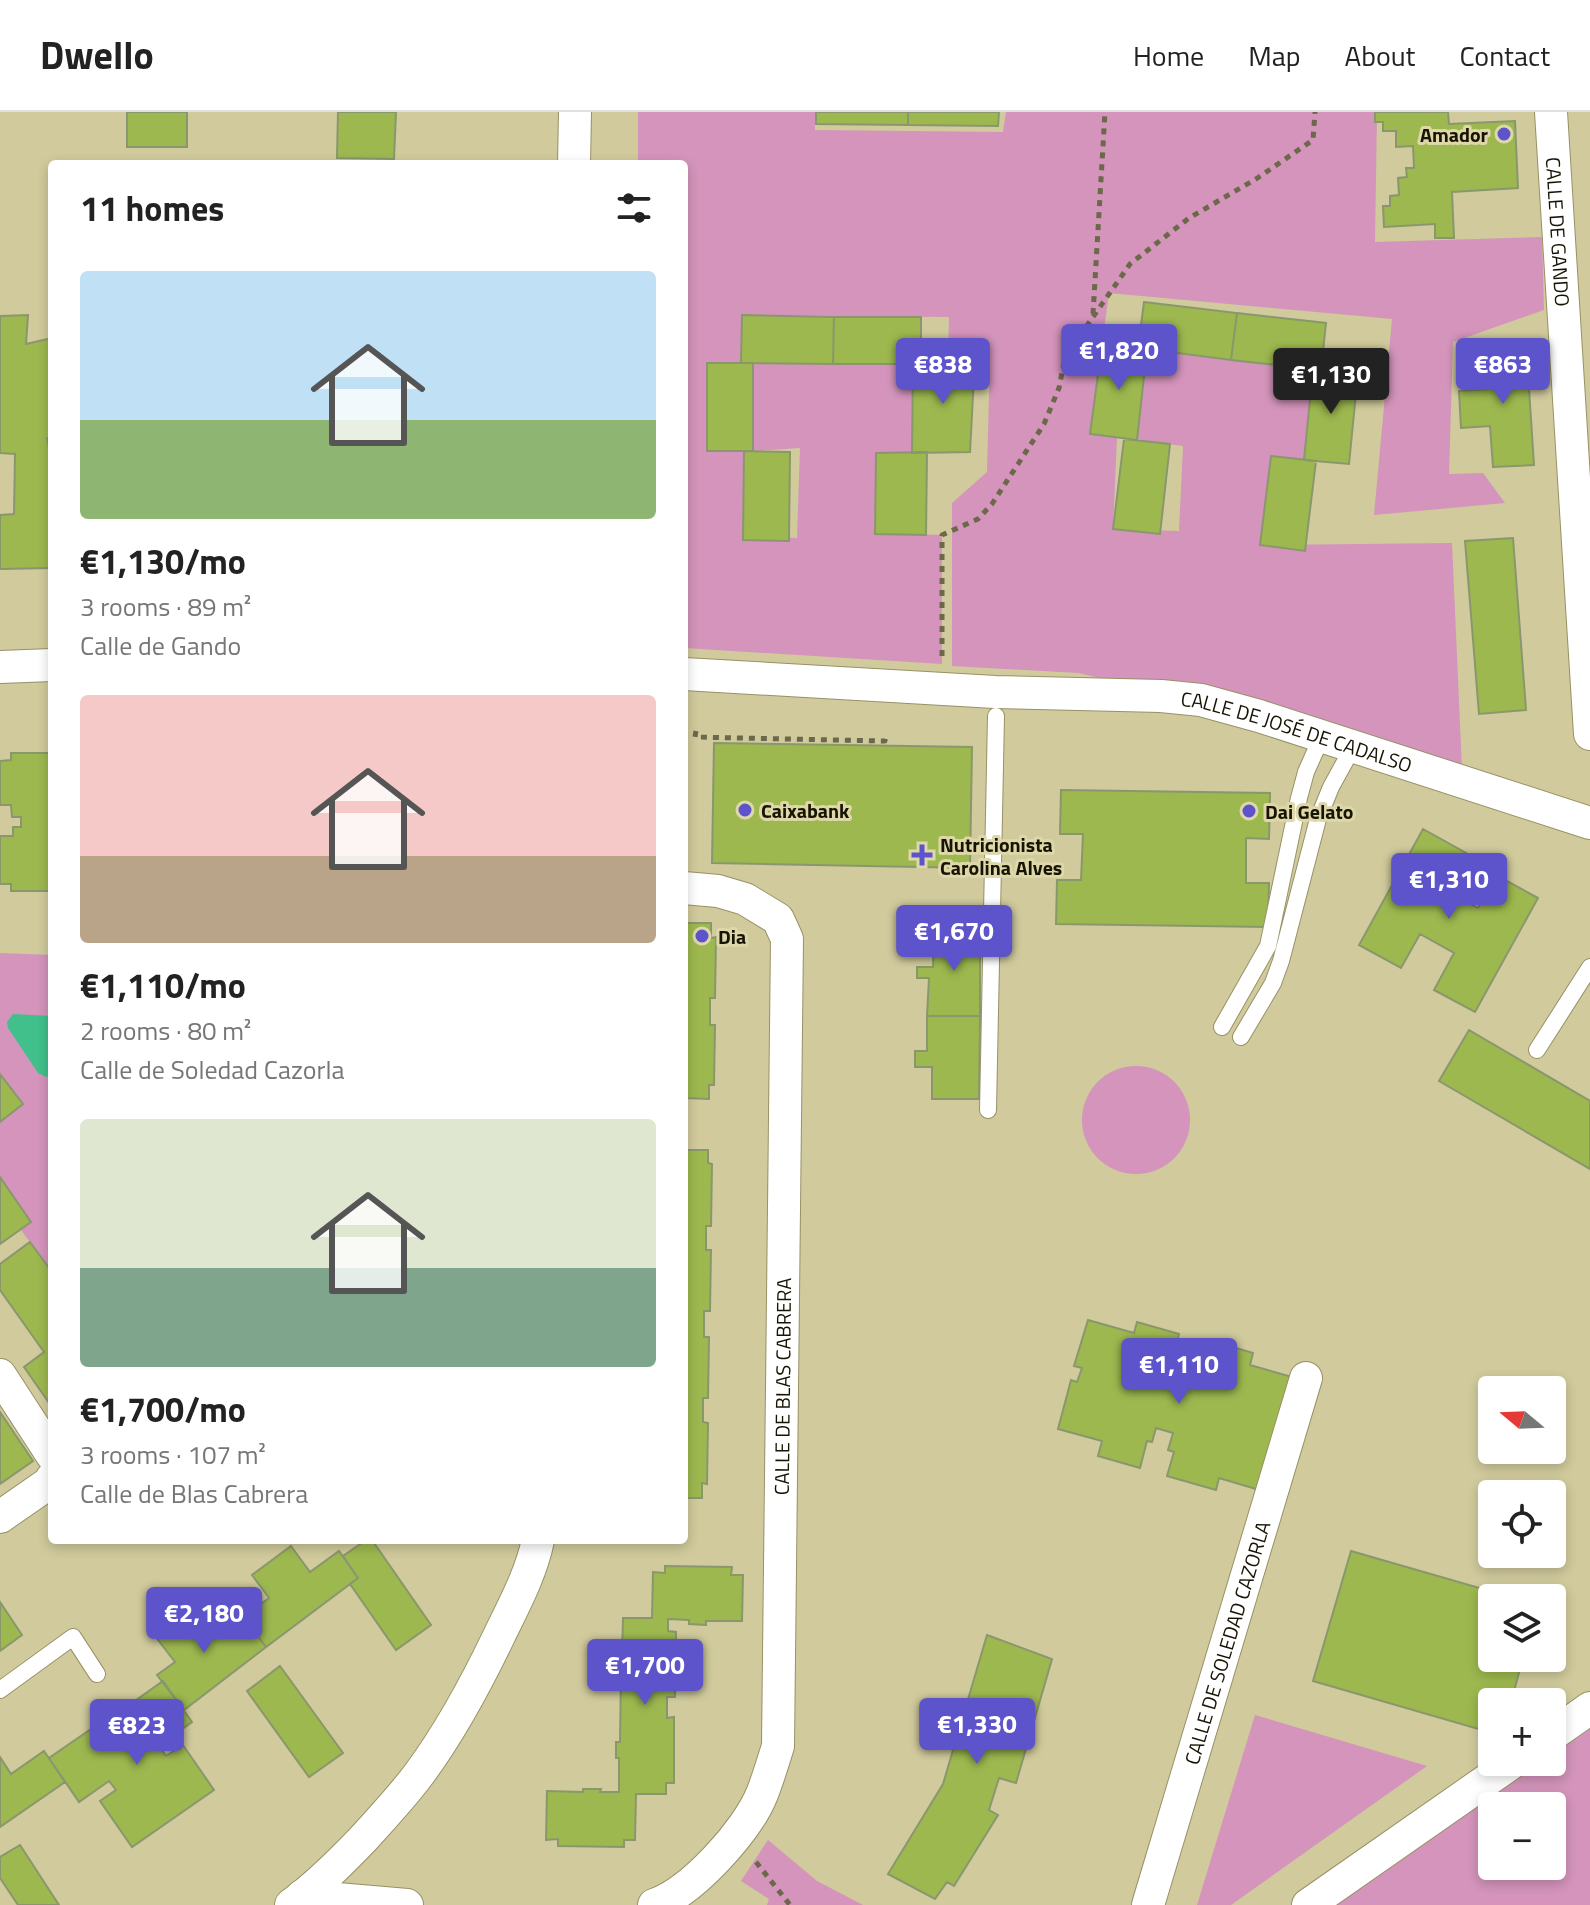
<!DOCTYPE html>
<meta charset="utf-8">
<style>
body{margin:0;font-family:"Titillium Web",sans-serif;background:#f2f2f2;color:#222;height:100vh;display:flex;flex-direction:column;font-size:30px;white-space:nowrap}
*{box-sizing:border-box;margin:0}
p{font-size:26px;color:#767676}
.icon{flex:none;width:44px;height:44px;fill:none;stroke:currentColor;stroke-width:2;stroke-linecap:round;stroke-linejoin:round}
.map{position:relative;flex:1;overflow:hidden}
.drawer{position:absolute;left:48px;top:48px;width:640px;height:1384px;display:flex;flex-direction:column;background:#fff;border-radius:8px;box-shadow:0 4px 12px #0003}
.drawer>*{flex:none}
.needle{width:52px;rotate:289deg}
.buttons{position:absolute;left:1478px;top:1264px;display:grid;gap:16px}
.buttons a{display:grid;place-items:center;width:88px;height:88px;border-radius:8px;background:#fff;box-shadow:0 4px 12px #0003;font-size:40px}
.price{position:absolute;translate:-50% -68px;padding:0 18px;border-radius:8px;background:#5d53cb;color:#fff;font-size:26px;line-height:52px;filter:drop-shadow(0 2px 4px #0008)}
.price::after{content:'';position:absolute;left:50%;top:48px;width:24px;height:18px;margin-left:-12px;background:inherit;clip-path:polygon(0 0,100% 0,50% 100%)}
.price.current{background:#222;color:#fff}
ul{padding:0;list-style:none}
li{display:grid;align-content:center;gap:16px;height:424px;padding:0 32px}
li span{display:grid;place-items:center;height:248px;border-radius:8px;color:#555}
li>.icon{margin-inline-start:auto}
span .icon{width:144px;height:144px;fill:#fffc;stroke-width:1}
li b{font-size:34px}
h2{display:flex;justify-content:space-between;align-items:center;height:96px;padding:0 32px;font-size:34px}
header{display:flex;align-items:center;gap:48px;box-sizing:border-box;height:112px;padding:0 40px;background:#fff;border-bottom:2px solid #e0e0e0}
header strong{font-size:38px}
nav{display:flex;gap:44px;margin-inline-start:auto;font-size:28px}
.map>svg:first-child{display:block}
.green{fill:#d494bb;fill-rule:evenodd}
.water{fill:#41c08c}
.building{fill:#9db84f;stroke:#8a976d;stroke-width:2}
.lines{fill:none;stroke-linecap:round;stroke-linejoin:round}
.service-casing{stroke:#979266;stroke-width:18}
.minor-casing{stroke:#979266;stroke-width:34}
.path{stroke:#6c684a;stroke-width:5;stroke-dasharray:6 6;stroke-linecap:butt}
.service{stroke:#fff;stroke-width:16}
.minor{stroke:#fff;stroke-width:32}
.poi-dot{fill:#5d53cb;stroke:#ddd7a9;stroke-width:3}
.labels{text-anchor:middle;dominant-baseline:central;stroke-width:6;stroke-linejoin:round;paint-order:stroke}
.poi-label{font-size:20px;font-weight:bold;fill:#171404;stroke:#ddd7a9;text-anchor:start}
.street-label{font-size:20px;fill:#171404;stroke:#ddd7a9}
</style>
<header>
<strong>Dwello</strong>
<nav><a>Home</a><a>Map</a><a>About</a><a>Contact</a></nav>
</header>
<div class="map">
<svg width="1590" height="1793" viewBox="0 0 1590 1793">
<rect width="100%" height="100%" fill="#d0ca9c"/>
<path class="green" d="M638 0H815V18L1003 20 1006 0H1377L1375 130 1542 125 1544 198 1453 230 1449 362 1483 361 1505 391 1374 403 1392 207 1109 181 1090 322 1117 326 1113 417 1179 419 1183 334 1137 328 1147 237 1313 257 1304 348 1260 433 1452 431 1462 658 1079 561 952 554V391L987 360 990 245H948L949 205 742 203 741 251 707 339H744L743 423 797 426 800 336 753 339V251L913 252 912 341H876L875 421 942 423V552L684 536V52H638Z
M0 841 52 843V1160L21 1118 31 1110 0 1065V1010L23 992 0 962Z
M1082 1008a54 54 0 1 1 108 0a54 54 0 1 1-108 0Z
M1255 1603 1427 1654 1231 1793H1197Z
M1590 1610V1793H1328L1533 1650H1552V1637ZM1492 1694H1552V1754H1492Z
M768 1728 817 1769 863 1793H767L769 1787 741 1769Z"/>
<path class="water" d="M13 902 52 904 51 963 46 965 38 961 8 916 7 910Z"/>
<path class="building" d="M127 0H187V35H127Z
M338 0H396L394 47 337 46Z
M816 0H908V13L816 12Z
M908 0H999L998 14 908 13Z
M1375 0H1448L1449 12 1515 9 1518 76 1452 80 1454 126H1435V112L1384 115 1383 94H1390V84L1399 83 1398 66 1407 65 1406 56H1414L1413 34 1396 35V19H1383V10H1375Z
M1144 190 1237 201 1231 248 1138 236Z
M1237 201 1326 211 1321 258 1231 248Z
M28 203 26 232 52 226V325L47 326 52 351V456L0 457V403L14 402 15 342 0 341V204Z
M742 203 834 205 833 252 741 251Z
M834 205H921V252H833Z
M1526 231 1534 353 1493 355 1490 314 1461 316 1459 279 1489 277 1486 233Z
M1102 232 1147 237 1137 328 1090 322Z
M975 245 970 340 912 341 913 252Z
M707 251H753V339H707Z
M1313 257 1358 261 1349 352 1304 348Z
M1124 327 1170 332 1160 422 1113 417Z
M744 339 790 340 789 429 743 428Z
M927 340 926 423 875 422 876 341Z
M1271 344 1316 349 1305 439 1260 433Z
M1513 426 1526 598 1479 602 1465 429Z
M714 631 972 635 970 756 712 751Z
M11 641H52V779H11V772H0V724H13V715H21V705H12L11 693H0V649L11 648Z
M1061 678 1270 681 1269 727 1246 726V771H1269L1268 815 1056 812 1057 768H1081L1083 722H1060Z
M1423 717 1466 741 1446 778 1478 796 1496 763 1538 786 1475 900 1434 878 1454 841 1420 822 1401 856 1359 833Z
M684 811H711V826L716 825 715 886H710V913H715L714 973H709V987L684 986Z
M934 815 980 817V904H927L929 866H917V855H933Z
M927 904H980L979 987H932V955H915V939H927Z
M1469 918 1590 989V1057L1439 969Z
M0 962 23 992 0 1010Z
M684 1038H708V1051L712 1052 711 1114H706V1138H711L710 1199H704V1225H709L708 1286H703V1310L708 1311 707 1372 702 1371V1386H684Z
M0 1065 31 1110 0 1132Z
M30 1130 52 1160V1295L24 1255 44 1240 0 1178V1152Z
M1088 1208 1134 1221 1137 1210 1179 1222 1172 1248 1175 1249 1173 1257 1193 1262 1196 1254 1202 1256 1209 1228 1253 1241 1250 1253 1299 1267 1266 1380 1219 1366 1216 1378 1167 1364 1174 1340 1168 1338 1173 1321 1156 1316 1152 1330 1147 1329 1140 1356 1098 1344 1102 1329 1058 1317 1071 1268 1077 1270 1082 1256 1074 1254Z
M0 1300 33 1349 0 1372Z
M366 1428H372L431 1513 396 1538 350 1472 358 1466 343 1444Z
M291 1434 310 1460 339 1439 358 1466 266 1535 243 1505 269 1486 252 1463Z
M1351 1439 1514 1486H1492V1546H1523L1511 1590H1492V1621L1313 1569Z
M665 1454 732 1455 731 1463H743L742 1509H706V1513L689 1512V1508L668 1507V1519L676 1520 675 1585H667V1606L674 1605V1671H666V1682H636L635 1728H624V1735L558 1734V1727L546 1728 547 1679 583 1680V1677H601L600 1680H619V1646H616V1630H620L621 1560 618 1559V1542L622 1543 623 1506H652L653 1460 665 1461Z
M0 1490 22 1523 0 1539Z
M194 1495 217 1525 243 1505 266 1535 184 1598 157 1563 175 1550 155 1524Z
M987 1523 1052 1547 1016 1671 999 1666 989 1698 998 1703 954 1774 947 1770 935 1787 888 1762 943 1672Z
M280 1554 343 1641 309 1665 247 1579Z
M163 1569 192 1610 159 1634 166 1644 183 1633 214 1678 132 1735 100 1689 116 1678 109 1669 79 1690 49 1646 94 1615 102 1627 125 1611 118 1601Z
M44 1639 65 1670 0 1715V1645L11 1662Z
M20 1733 59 1793H18L0 1766V1745Z"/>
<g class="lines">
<defs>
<path id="service" d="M1222 915 1268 834 1299 686 1306 660 1322 624
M1241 925 1273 871 1281 849 1318 707 1331 675 1353 635
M1537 938 1590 855
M988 998 996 604
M0 1578 73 1525 97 1562"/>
<g id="minor">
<path id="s1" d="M1551 0 1590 622"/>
<path d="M574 52 575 0"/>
<path d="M0 555 52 553"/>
<path id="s2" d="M684 562 995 580 1161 584 1201 588 1259 604 1590 711"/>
<path d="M0 1263 52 1343"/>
<path d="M0 1405 49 1371 52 1366"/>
<path d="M1552 1623 1590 1596"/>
<path d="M302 1784 407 1793"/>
<path d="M291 1793C317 1774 341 1750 363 1727 382 1706 402 1685 419 1662 451 1619 476 1572 499 1524 514 1493 531 1462 538 1428"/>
<path id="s3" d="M654 1793C692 1780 747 1719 762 1682 768 1667 773 1650 778 1634L787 827 778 807 745 787 718 779 684 776"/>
<path id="s4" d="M1148 1793 1306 1266"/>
<path d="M1308 1793 1513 1650"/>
</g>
</defs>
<use href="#service" class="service-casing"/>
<use href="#minor" class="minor-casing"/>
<path class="path" d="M1093 202 1105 0
M942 544V423L978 407 992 392 1044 312 1059 276 1065 245 1130 152 1189 106 1256 67 1313 28 1315 0
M696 619 695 625 885 629V623
M756 1750 790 1793"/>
<use href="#service" class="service"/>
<use href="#minor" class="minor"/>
</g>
<g class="poi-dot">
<circle cx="1504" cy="22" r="8"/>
<circle cx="745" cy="698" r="8"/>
<circle cx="1249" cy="699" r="8"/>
<path d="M918 731h8v8h8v8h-8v8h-8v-8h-8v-8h8z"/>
<circle cx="702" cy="824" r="8"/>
</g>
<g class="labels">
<g class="poi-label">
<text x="1488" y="22" text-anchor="end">Amador</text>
<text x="761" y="698">Caixabank</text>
<text x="1265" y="699">Dai Gelato</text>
<text x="940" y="732">Nutricionista<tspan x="940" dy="23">Carolina Alves</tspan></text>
<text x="718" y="824">Dia</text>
</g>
<g class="street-label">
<text stroke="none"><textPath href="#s1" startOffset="120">CALLE DE GANDO</textPath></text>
<text stroke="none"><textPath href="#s2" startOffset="618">CALLE DE JOSÉ DE CADALSO</textPath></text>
<text stroke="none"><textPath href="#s3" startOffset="568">CALLE DE BLAS CABRERA</textPath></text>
<text stroke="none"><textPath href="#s4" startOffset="274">CALLE DE SOLEDAD CAZORLA</textPath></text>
</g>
</g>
</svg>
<div class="buttons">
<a><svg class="needle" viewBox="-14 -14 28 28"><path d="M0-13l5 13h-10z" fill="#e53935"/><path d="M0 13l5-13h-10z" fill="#767676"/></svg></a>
<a><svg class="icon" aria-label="locate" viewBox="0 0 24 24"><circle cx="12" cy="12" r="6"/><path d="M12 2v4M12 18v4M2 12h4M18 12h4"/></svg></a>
<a><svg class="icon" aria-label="layers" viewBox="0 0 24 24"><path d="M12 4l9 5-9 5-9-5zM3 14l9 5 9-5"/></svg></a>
<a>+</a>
<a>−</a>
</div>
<b class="price" style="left:1119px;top:280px">€1,820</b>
<b class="price" style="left:943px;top:294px">€838</b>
<b class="price" style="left:1503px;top:294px">€863</b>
<b class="price current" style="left:1331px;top:304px">€1,130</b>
<b class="price" style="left:1449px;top:809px">€1,310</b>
<b class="price" style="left:954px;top:861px">€1,670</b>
<b class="price" style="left:1179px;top:1294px">€1,110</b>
<b class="price" style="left:204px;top:1543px">€2,180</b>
<b class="price" style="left:645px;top:1595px">€1,700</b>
<b class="price" style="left:977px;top:1654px">€1,330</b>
<b class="price" style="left:137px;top:1655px">€823</b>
<section class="drawer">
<h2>11 homes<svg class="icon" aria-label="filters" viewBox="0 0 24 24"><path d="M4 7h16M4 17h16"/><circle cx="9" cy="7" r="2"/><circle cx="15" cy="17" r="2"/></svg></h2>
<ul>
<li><span style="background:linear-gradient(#bfe0f5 60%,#8fb573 0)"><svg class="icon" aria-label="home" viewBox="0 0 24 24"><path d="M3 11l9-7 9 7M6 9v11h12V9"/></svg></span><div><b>€1,130/mo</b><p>3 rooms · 89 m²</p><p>Calle de Gando</p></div></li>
<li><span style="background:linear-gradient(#f6c9c9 65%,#b9a48a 0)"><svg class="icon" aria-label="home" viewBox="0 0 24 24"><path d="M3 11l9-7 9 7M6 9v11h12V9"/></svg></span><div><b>€1,110/mo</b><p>2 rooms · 80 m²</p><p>Calle de Soledad Cazorla</p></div></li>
<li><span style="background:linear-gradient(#dfe7d0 60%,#7fa58c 0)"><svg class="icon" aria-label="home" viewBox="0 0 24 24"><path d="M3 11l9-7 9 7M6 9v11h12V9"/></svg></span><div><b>€1,700/mo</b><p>3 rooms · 107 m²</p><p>Calle de Blas Cabrera</p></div></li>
</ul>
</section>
</div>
